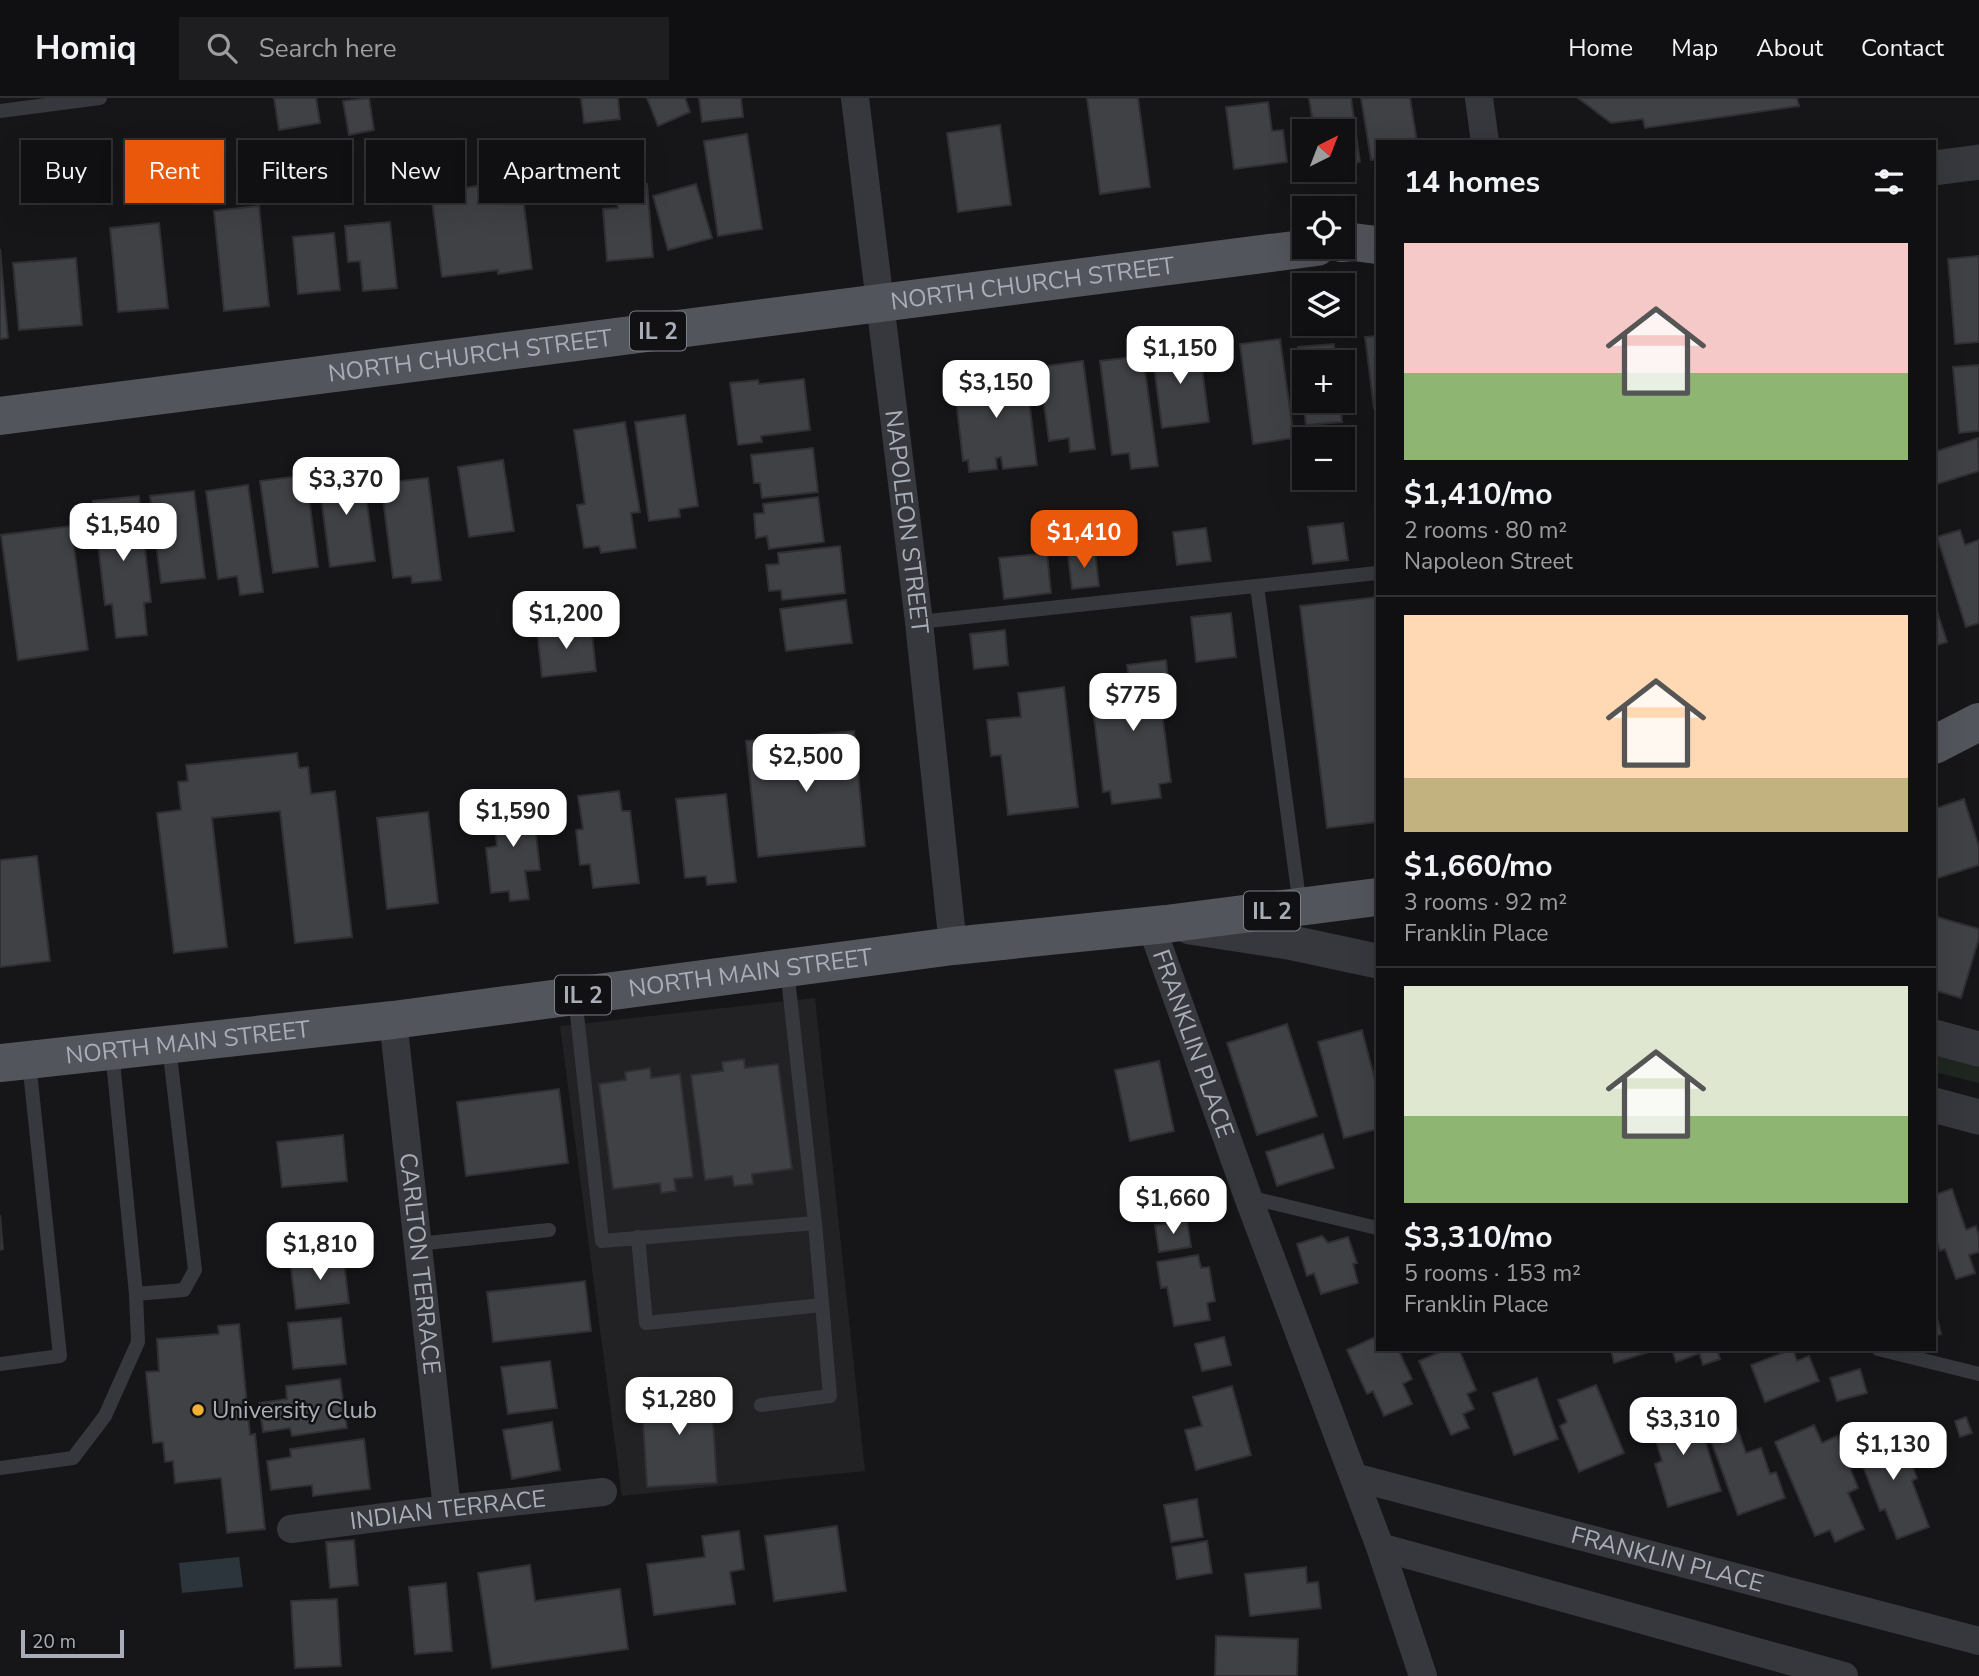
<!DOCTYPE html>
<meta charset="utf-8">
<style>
body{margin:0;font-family:"Nunito Sans",sans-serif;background:#1e1e20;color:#f1f3f6;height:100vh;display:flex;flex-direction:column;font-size:26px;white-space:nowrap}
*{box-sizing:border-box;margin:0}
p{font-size:23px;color:#9c9d9f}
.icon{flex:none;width:38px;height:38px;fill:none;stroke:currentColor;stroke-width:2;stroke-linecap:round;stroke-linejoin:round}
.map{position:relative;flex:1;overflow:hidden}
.details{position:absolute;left:1376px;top:42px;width:560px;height:1211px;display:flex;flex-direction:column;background:#101012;border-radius:0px;box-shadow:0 7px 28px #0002,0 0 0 2px #303032}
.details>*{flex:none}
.guide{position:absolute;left:21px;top:42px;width:665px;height:63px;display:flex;gap:14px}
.needle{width:46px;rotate:42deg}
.tools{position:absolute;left:1292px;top:21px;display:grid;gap:14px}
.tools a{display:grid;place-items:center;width:63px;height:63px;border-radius:0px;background:#101012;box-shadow:0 7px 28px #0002,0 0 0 2px #303032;font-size:35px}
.scale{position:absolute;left:21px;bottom:18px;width:103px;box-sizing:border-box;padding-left:7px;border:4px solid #a8adb8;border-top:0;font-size:19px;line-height:24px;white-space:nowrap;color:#a8adb8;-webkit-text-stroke:5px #111113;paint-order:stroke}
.price{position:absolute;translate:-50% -60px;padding:0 16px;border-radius:14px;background:#fff;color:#222;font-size:23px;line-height:46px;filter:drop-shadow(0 2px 4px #0008)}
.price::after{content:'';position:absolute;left:50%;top:42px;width:21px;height:16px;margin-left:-10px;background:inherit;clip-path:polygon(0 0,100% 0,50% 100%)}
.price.selected{background:#ea580c;color:#fff}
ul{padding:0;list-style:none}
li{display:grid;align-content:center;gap:14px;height:371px;padding:0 28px}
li+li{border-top:2px solid #303032}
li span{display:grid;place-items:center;height:217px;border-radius:0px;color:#555}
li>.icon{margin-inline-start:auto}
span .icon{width:126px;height:126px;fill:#fffc;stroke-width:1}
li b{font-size:30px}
h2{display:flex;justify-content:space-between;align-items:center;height:84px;padding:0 28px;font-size:30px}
.tag{padding:0 24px;border-radius:0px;background:#101012;box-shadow:0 7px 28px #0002,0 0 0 2px #303032;font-size:24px;line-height:63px}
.tag.selected{background:#ea580c;color:#fff}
header{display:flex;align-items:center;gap:42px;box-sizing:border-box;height:98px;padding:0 35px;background:#101012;border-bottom:2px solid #303032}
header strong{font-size:33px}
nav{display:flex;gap:38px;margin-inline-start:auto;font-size:24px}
.search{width:490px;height:63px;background:#1e1e20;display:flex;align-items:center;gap:18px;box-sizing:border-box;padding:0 24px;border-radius:0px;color:#9c9d9f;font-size:26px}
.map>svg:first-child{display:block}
.built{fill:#222225}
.green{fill:#1e261f}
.water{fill:#2c353c}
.building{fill:#404145;stroke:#303034;stroke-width:2}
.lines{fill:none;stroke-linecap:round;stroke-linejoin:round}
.service{stroke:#37383d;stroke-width:14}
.minor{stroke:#37383d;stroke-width:28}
.tertiary{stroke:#37383d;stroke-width:35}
.primary{stroke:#53555c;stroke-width:38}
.poi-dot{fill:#f2b134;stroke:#111113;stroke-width:2.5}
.labels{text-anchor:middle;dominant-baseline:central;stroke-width:5;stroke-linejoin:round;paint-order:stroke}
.shield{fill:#111113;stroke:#7b7e86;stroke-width:2}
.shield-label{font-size:23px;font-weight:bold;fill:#a8adb8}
.street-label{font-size:24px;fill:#a8adb8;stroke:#111113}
.poi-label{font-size:24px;fill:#a8adb8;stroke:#111113;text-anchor:start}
</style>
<header>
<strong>Homiq</strong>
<div class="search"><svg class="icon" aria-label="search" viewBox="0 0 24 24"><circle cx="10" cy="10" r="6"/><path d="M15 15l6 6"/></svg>Search here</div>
<nav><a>Home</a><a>Map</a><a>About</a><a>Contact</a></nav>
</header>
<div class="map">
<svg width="1979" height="1578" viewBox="0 0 1979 1578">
<rect width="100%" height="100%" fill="#161618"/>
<path class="built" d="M815 900 865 1373 622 1398 560 928Z"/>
<path class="green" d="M1934 953 1979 965V985L1934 974Z"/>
<path class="water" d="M239 1459 243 1489 182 1495 179 1465Z"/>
<path class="building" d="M274 0H316L320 25 279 32Z
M369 0 374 32 349 37 343 3Z
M581 0H618L620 21 584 25Z
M647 0H685L690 14 658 28Z
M699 0H741L743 19 702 24Z
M1087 0H1138L1150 89 1100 96Z
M1309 0H1351L1360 64 1342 66V33H1314Z
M1361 0H1410L1417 44H1377V61L1371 62Z
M1578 0H1797L1799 8 1645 30 1643 21 1611 25Z
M1268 4 1272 33 1283 32 1287 64 1234 71 1226 9Z
M1000 27 1011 107 958 114 947 35Z
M747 36 762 131 718 138 704 43Z
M647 86 653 159 607 163 603 111 618 110 616 90Z
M696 86 712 140 668 152 653 98Z
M484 87 486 97 522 92 532 171 498 176V172L442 179 431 95Z
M259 108 269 208 224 213 214 113Z
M390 124 397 190 363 193 360 163 348 164 345 128Z
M159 125 168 210 118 214 110 130Z
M334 135 340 192 298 196 293 139Z
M0 151 8 240 0 241Z
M1979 158V244L1955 246 1948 161Z
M76 160 82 227 19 232 13 165Z
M1377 238V310H1374L1365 239Z
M1280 241 1294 340 1253 346 1240 246Z
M1334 246 1335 261 1348 260 1351 291 1342 292V264H1304V303H1340L1342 324 1306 327 1298 249Z
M1199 247 1209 324 1162 330 1152 253Z
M1143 258 1158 368 1131 371 1129 355 1112 357 1100 263Z
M1083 263 1095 351 1070 354 1069 340 1049 343 1039 269Z
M1979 267V333L1959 335 1953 269Z
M1004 268V273L1025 270 1037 367 1003 371 1001 359 996 360 997 371 969 374 968 362 963 363 955 292 972 291 970 272Z
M804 281 810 332 761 338 762 344 738 347 730 285 758 282 759 286Z
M685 317 698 408 679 411 680 419 649 423 635 324Z
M625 324 640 414 631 415 636 450 601 455 599 448 584 450 577 407 585 406 574 332Z
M1978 340 1979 373 1934 387V354Z
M813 350 818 394 762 400 760 385H754L751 357Z
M503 362 514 433 469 439 458 369Z
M362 370 375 463 330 469 318 375Z
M306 377 318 469 273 475 260 383Z
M428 380 441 482 412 485 411 478 393 480 381 385Z
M248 387 263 494 240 497 237 478 218 481 206 393Z
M194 393 205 480 161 485 150 398Z
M139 398 151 504 144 505 147 537 116 540 112 506 105 507 93 403Z
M818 399 824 444 769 451 767 438 756 440 754 416 764 415 763 406Z
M1343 425 1348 462 1313 466 1308 429Z
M71 428 88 552 18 562 1 437Z
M1206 430 1211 463 1177 467 1173 434Z
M1960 432 1965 447 1979 442V525L1966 529 1937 439Z
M840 448 845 495 782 502 781 492 769 493 766 467 779 466 778 455Z
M1095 454 1099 488 1072 491 1068 457Z
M1047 455 1051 495 1004 501 999 460Z
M1377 499V724L1327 730 1300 508Z
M846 502 852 545 786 553 780 511Z
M1934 504 1947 544 1934 548Z
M1231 515 1236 559 1196 564 1191 519Z
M591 527 596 573 542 579 537 532Z
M1005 532 1008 567 974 571 970 536Z
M1166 562 1170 598 1160 599 1171 684 1159 686 1161 700 1112 706 1110 693 1103 694 1090 586 1129 581 1127 567Z
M1064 589 1078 709 1008 717 1001 657 991 658 987 622 1021 619 1018 595Z
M854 633 865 748 758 759 746 643Z
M297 655 299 670 308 669 311 696 335 693 352 839 295 845 280 713 212 720 227 849 174 855 157 715 181 712 178 684 188 683 186 667Z
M619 693 622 713H630L639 785 593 790 590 766 580 767 576 732 583 731 578 698Z
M726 696 736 784 707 787 706 778 685 780 676 701Z
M532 701 540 772 525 773 529 801 510 803 509 793 491 795 486 750 497 748 492 705Z
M1964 701 1979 749V767L1935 781 1934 711Z
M428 714 438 805 387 811 377 720Z
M37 758 50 863 0 869V762Z
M1934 818 1979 831V840L1961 900 1934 892Z
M1287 926 1317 1018 1257 1037 1227 945Z
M1362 932 1377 990V1031L1344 1040 1318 944Z
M744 961 745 970 778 966 792 1071 752 1076 753 1086 734 1088 732 1078 705 1082 691 977 723 973 722 964Z
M1159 963 1174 1033 1130 1043 1115 972Z
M650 970 651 980 680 976 693 1079 674 1081 676 1093 661 1095 660 1085 613 1091 599 986 626 982 625 974Z
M559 991 568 1065 466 1078 457 1004Z
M1323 1036 1334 1070 1277 1088 1266 1054Z
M343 1037 347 1083 282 1089 277 1044Z
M1952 1091 1966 1132 1976 1128 1979 1138V1154L1969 1157 1975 1175 1956 1181 1945 1151 1940 1153 1934 1134V1097Z
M0 1117 3 1151 0 1152Z
M1187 1123 1191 1149 1159 1154 1155 1127Z
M1322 1138 1328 1145 1348 1139 1357 1165 1353 1166 1358 1185 1321 1196 1314 1175 1307 1178 1297 1146Z
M343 1157 349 1205 296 1211 290 1163Z
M1198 1157 1201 1170 1209 1169 1215 1203 1207 1205 1210 1222 1174 1228 1167 1189 1161 1190 1157 1164Z
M585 1183 591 1233 493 1244 487 1194Z
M1934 1208 1941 1236 1934 1238Z
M341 1220 346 1266 293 1271 288 1225Z
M239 1226 250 1337 255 1336 265 1431 227 1435 221 1380 175 1385 173 1363 165 1364 163 1344 153 1345 146 1274 159 1273 157 1241 219 1236 218 1228Z
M1377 1238V1251H1398L1412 1281 1403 1286 1412 1306 1384 1318 1373 1293 1367 1296 1347 1252Z
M1224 1239 1231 1267 1202 1273 1195 1246Z
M1447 1251H1459L1476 1292 1467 1296 1474 1311 1463 1316 1469 1330 1451 1337 1419 1263Z
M1611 1251H1658L1614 1265Z
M1672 1251H1696L1698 1256 1676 1264Z
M1698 1251H1717L1720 1261 1703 1267Z
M1793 1251 1797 1263 1809 1258 1819 1283 1765 1304 1751 1267Z
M550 1263 557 1310 508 1316 501 1269Z
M1860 1271 1867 1295 1837 1303 1830 1280Z
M1537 1280 1558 1341 1514 1357 1493 1295Z
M340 1281 347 1330 292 1338 290 1330 263 1334 259 1305 287 1301 286 1288Z
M1596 1287 1624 1355 1579 1374 1560 1328 1567 1324 1558 1302Z
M1232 1288 1251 1357 1196 1372 1185 1332 1202 1328 1193 1299Z
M711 1289 717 1385 647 1389 641 1293Z
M1684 1301 1695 1335 1702 1333 1721 1393 1668 1409 1655 1366 1662 1363 1651 1326 1664 1322 1660 1308Z
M1966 1319 1972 1335 1960 1339 1955 1323Z
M552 1324 560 1372 512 1381 503 1332Z
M1735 1324 1746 1355 1761 1350 1770 1376 1776 1374 1785 1400 1738 1417 1708 1334Z
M1814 1327 1822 1345 1837 1338 1858 1390 1848 1395 1864 1431 1835 1444 1830 1432 1815 1438 1775 1344Z
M1898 1330 1917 1380 1912 1383 1929 1429 1897 1441 1885 1411 1880 1413 1855 1347Z
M364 1341 370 1391 313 1398 312 1387 271 1392 267 1363 291 1359 290 1351Z
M1197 1401 1203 1439 1171 1444 1164 1407Z
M837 1428 846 1493 774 1503 765 1438Z
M739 1433 744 1471 730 1474 735 1506 654 1517 647 1466 705 1459 702 1438Z
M354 1442 358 1487 330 1490 326 1444Z
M1207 1443 1212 1475 1177 1481 1172 1449Z
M530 1467 535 1503 620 1491 628 1551 492 1570 478 1475Z
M1306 1469 1307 1485 1318 1484 1321 1510 1250 1518 1245 1476Z
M446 1485 452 1553 415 1556 409 1489Z
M337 1501 341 1568 295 1570 291 1503Z
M1216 1538 1298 1541 1297 1578H1215Z"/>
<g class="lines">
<path class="service" d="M0 13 100 0
M1257 488 1300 808
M919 524 1377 475
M787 871 815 1125
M575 899 602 1143 815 1125 830 1298 761 1307
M1248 1099 1377 1130
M638 1139 646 1225 822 1207
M418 1146 549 1132
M136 1196 184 1192 195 1172 169 948
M1878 1251 1979 1276
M0 1266 60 1258 29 964
M0 1370 73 1360 105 1318 138 1244 136 1196 112 953"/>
<g class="minor">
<path id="s1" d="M855 0 919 524 953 848"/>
<path d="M1479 0 1485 44"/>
<path id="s2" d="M1151 827 1248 1099 1380 1449 1423 1578"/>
<path id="s3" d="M393 922 447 1411"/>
<path id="s4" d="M1354 1379 1979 1543"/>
<path id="s5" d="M291 1431 447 1411 603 1394"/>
<path d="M1380 1449 1844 1578"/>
</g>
<path class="tertiary" d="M1934 70 1979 64
M1190 829 1288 844 1377 863
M1934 939 1979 951
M1934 1007 1979 1019"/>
<g class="primary">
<path d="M1342 145 1353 144 1377 147"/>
<path id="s6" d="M0 318 1317 149"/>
<path d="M1934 647 1979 624"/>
<path id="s7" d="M0 965 393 922 953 848 1166 826 1377 799"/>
</g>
</g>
<circle class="poi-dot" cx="198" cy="1312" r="7"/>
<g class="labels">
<g class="shield">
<rect x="630" y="213.5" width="56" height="39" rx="5"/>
<rect x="1244" y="793.5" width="56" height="39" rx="5"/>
<rect x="555" y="877.5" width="56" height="39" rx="5"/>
</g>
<g class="shield-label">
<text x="658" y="233">IL 2</text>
<text x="1272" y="813">IL 2</text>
<text x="583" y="897">IL 2</text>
</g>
<g class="street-label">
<text stroke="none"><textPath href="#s6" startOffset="1041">NORTH CHURCH STREET</textPath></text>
<text stroke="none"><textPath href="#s6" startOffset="474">NORTH CHURCH STREET</textPath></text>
<text stroke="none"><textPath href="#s1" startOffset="427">NAPOLEON STREET</textPath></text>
<text stroke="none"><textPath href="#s7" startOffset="756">NORTH MAIN STREET</textPath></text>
<text stroke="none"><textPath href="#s7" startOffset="189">NORTH MAIN STREET</textPath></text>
<text stroke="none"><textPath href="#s2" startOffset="126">FRANKLIN PLACE</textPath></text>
<text stroke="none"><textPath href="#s3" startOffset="245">CARLTON TERRACE</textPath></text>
<text stroke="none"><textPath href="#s5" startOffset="158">INDIAN TERRACE</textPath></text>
<text stroke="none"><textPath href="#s4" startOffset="324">FRANKLIN PLACE</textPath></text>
</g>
<g class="poi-label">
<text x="212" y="1312">University Club</text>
</g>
</g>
</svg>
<div class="tools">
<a><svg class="needle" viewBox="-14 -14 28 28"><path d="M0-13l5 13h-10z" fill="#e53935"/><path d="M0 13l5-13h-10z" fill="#9c9d9f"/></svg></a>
<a><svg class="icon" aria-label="locate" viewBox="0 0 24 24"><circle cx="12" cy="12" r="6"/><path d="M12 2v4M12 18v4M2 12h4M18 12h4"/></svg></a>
<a><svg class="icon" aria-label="layers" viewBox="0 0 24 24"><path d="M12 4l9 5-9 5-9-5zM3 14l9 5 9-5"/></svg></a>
<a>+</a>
<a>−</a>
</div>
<div class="scale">20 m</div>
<b class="price" style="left:1180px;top:288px">$1,150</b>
<b class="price" style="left:996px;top:322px">$3,150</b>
<b class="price" style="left:346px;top:419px">$3,370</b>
<b class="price" style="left:123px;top:465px">$1,540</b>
<b class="price selected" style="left:1084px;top:472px">$1,410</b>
<b class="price" style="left:566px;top:553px">$1,200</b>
<b class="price" style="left:1133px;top:635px">$775</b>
<b class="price" style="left:806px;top:696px">$2,500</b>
<b class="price" style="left:513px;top:751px">$1,590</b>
<b class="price" style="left:1173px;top:1138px">$1,660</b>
<b class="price" style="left:320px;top:1184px">$1,810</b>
<b class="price" style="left:679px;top:1339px">$1,280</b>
<b class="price" style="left:1683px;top:1359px">$3,310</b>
<b class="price" style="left:1893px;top:1384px">$1,130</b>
<div class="guide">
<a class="tag">Buy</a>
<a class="tag selected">Rent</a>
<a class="tag">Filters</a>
<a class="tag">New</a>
<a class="tag">Apartment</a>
</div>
<section class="details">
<h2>14 homes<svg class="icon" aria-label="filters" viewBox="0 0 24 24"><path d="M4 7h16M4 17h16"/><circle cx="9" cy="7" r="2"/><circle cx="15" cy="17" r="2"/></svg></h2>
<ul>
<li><span style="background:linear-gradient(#f6c9c9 60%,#8fb573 0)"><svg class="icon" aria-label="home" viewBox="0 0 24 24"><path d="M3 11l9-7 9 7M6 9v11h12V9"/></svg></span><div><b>$1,410/mo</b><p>2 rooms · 80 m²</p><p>Napoleon Street</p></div></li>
<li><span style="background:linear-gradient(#ffd9b3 75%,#c2b280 0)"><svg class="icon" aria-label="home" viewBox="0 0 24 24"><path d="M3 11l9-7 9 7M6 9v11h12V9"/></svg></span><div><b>$1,660/mo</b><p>3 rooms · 92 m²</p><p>Franklin Place</p></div></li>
<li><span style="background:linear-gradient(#dfe7d0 60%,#8fb573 0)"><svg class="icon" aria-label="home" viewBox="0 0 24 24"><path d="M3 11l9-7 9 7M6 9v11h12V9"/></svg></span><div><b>$3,310/mo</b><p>5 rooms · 153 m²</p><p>Franklin Place</p></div></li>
</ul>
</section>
</div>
